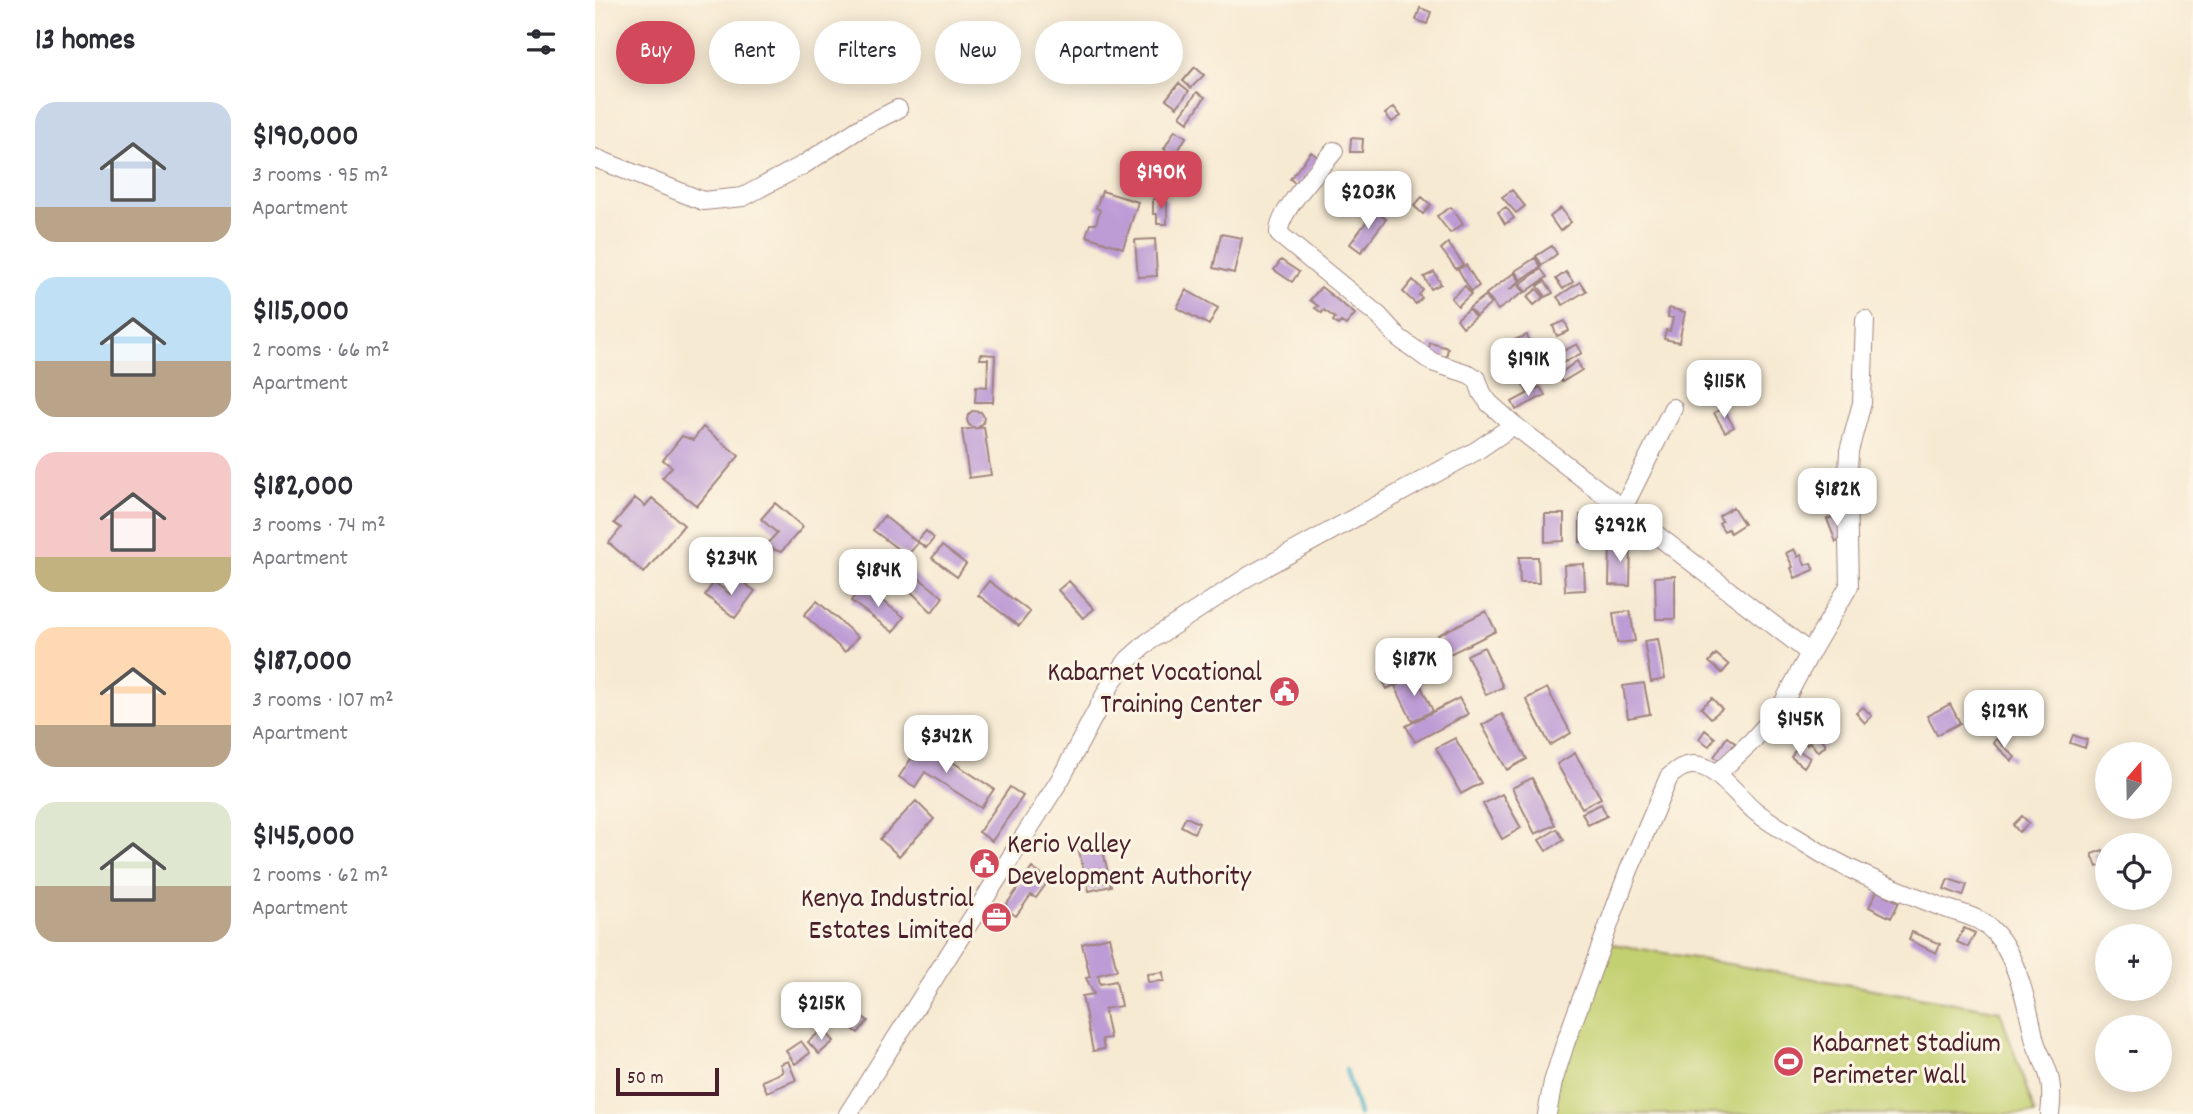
<!DOCTYPE html>
<meta charset="utf-8">
<style>
body{margin:0;font-family:Dekko,sans-serif;background:#f2f2f3;color:#2b2b33;height:100vh;display:flex;flex-direction:column;font-size:26px;white-space:nowrap}
*{box-sizing:border-box;margin:0}
p{font-size:23px;color:#7c7c81}
.icon{flex:none;width:38px;height:38px;fill:none;stroke:currentColor;stroke-width:2;stroke-linecap:round;stroke-linejoin:round}
.map{position:relative;flex:1;overflow:hidden}
.panel{display:flex;flex-direction:column;background:#fff;width:595px}
.panel>*{flex:none}
.top-card{position:absolute;left:21px;top:21px;width:665px;height:63px;display:flex;gap:14px}
.needle{width:46px;rotate:20deg}
.buttons{position:absolute;left:1500px;top:742px;display:grid;gap:14px}
.buttons a{display:grid;place-items:center;width:77px;height:77px;border-radius:50%;background:#fff;box-shadow:0 4px 18px #0003;font-size:35px}
.scale{position:absolute;left:21px;bottom:18px;width:103px;box-sizing:border-box;padding-left:7px;border:4px solid #4a1f2b;border-top:0;font-size:19px;line-height:24px;white-space:nowrap;color:#4a1f2b;-webkit-text-stroke:5px #fcf5e5;paint-order:stroke}
.price{position:absolute;translate:-50% -60px;padding:0 16px;border-radius:14px;background:#fff;color:#222;font-size:23px;line-height:46px;filter:drop-shadow(0 2px 4px #0008)}
.price::after{content:'';position:absolute;left:50%;top:42px;width:21px;height:16px;margin-left:-10px;background:inherit;clip-path:polygon(0 0,100% 0,50% 100%)}
.price.current{background:#d1495b;color:#fff}
ul{padding:0;list-style:none}
li{display:flex;align-items:center;gap:21px;height:175px;padding:0 35px}
li span{display:grid;place-items:center;flex:none;width:196px;height:140px;border-radius:21px;color:#555}
li>.icon{margin-inline-start:auto}
span .icon{width:84px;height:84px;fill:#fffc;stroke-width:1}
li b{font-size:30px}
h2{display:flex;justify-content:space-between;align-items:center;height:84px;padding:0 35px;font-size:30px}
.pill{padding:0 24px;border-radius:32px;background:#fff;box-shadow:0 4px 18px #0003;font-size:24px;line-height:63px}
.pill.current{background:#d1495b;color:#fff}
main{display:flex;flex:1;min-height:0}
.map>svg:first-child{display:block}
.green{fill:#c3d071;stroke:#86784e;stroke-width:2}
.lines{fill:none;stroke-linecap:round;stroke-linejoin:round}
.stream{stroke:#47adc7;stroke-width:4.5}
.building{fill:#bd9bd5}
.minor-casing{stroke:#a0847f;stroke-width:20}
.minor{stroke:#fff;stroke-width:18}
.labels{text-anchor:middle;dominant-baseline:central;stroke-width:6;stroke-linejoin:round;paint-order:stroke}
.poi-label{font-size:28px;fill:#4a1f2b;stroke:#fcf5e5;text-anchor:end}
</style>
<main>
<section class="panel">
<h2>13 homes<svg class="icon" aria-label="filters" viewBox="0 0 24 24"><path d="M4 7h16M4 17h16"/><circle cx="9" cy="7" r="2"/><circle cx="15" cy="17" r="2"/></svg></h2>
<ul>
<li><span style="background:linear-gradient(#c9d6e8 75%,#b9a48a 0)"><svg class="icon" aria-label="home" viewBox="0 0 24 24"><path d="M3 11l9-7 9 7M6 9v11h12V9"/></svg></span><div><b>$190,000</b><p>3 rooms · 95 m²</p><p>Apartment</p></div></li>
<li><span style="background:linear-gradient(#bfe0f5 60%,#b9a48a 0)"><svg class="icon" aria-label="home" viewBox="0 0 24 24"><path d="M3 11l9-7 9 7M6 9v11h12V9"/></svg></span><div><b>$115,000</b><p>2 rooms · 66 m²</p><p>Apartment</p></div></li>
<li><span style="background:linear-gradient(#f6c9c9 75%,#c2b280 0)"><svg class="icon" aria-label="home" viewBox="0 0 24 24"><path d="M3 11l9-7 9 7M6 9v11h12V9"/></svg></span><div><b>$182,000</b><p>3 rooms · 74 m²</p><p>Apartment</p></div></li>
<li><span style="background:linear-gradient(#ffd9b3 70%,#b9a48a 0)"><svg class="icon" aria-label="home" viewBox="0 0 24 24"><path d="M3 11l9-7 9 7M6 9v11h12V9"/></svg></span><div><b>$187,000</b><p>3 rooms · 107 m²</p><p>Apartment</p></div></li>
<li><span style="background:linear-gradient(#dfe7d0 60%,#b9a48a 0)"><svg class="icon" aria-label="home" viewBox="0 0 24 24"><path d="M3 11l9-7 9 7M6 9v11h12V9"/></svg></span><div><b>$145,000</b><p>2 rooms · 62 m²</p><p>Apartment</p></div></li>
</ul>
</section>
<div class="map">
<svg width="1598" height="1114" viewBox="0 0 1598 1114">
<rect width="100%" height="100%" fill="#fcf5e5"/>
<filter id="ink" filterUnits="userSpaceOnUse"><feTurbulence type="fractalNoise" baseFrequency=".0143" numOctaves="2"/><feDisplacementMap in="SourceGraphic" scale="14" xChannelSelector="R" yChannelSelector="G"/><feConvolveMatrix kernelMatrix="1 2 1 2 8 2 1 2 1" color-interpolation-filters="sRGB"/></filter>
<filter id="wash" filterUnits="userSpaceOnUse"><feTurbulence type="fractalNoise" baseFrequency=".00686" numOctaves="4" result="noise"/><feDisplacementMap in="SourceGraphic" scale="28" xChannelSelector="R" yChannelSelector="G"/><feGaussianBlur stdDeviation="1.57" result="paint"/><feColorMatrix in="noise" values="0 0 0 0 0 0 0 0 0 0 0 0 0 0 0 0 0 1.4 0 .05"/><feComposite in="paint" operator="in"/></filter>
<g filter="url(#wash)">
<rect width="100%" height="100%" fill="#f7ead3"/>
<path class="green" d="M1006 942 1405 1011 1440 1114H949Z"/>
<g class="lines">
<path class="stream" d="M751 1070 764 1114"/>
</g>
<g id="blocks">
<path class="building" d="M825 8 836 12 832 24 821 20Z
M510 33 517 42 510 47 521 60 508 70 504 64 507 61 488 41 497 34 504 43 506 41 504 39Z
M600 67 609 75 596 88 588 81Z
M584 83 594 91 582 107 571 99Z
M602 92 610 97 593 122 585 116Z
M799 107 806 116 797 122 790 114Z
M580 130 591 137 580 156 569 149Z
M756 138 768 139 767 152H755Z
M716 152 724 158 703 185 695 179Z
M581 161 597 175 589 184 573 170Z
M917 190 930 206 921 213 907 197Z
M507 191 543 202 528 248 491 236 495 224H501L505 210 501 208Z
M827 197 836 205 828 214 819 206Z
M558 199H572V224H562V214H558Z
M856 207 868 224 855 233 842 216Z
M911 207 919 218 910 224 903 212Z
M966 208 976 222 965 231 955 217Z
M779 211 791 219 766 252 755 244Z
M626 234 647 238 639 273 618 268Z
M560 239 562 276 543 277 540 240Z
M853 243 868 264 861 269 846 249Z
M957 246 962 254 947 265 941 256Z
M940 258 946 267 926 280 920 271Z
M686 260 704 272 697 282 679 270Z
M871 265 884 286 876 291 863 269Z
M946 269 952 277 931 292 925 284Z
M839 272 846 284 836 289 829 277Z
M971 272 978 282 968 289 961 279Z
M919 273 925 281 914 290 923 284 929 292 903 310 891 294Z
M818 280 828 290 824 295 827 298 821 304 808 292Z
M950 281 958 293 951 297 943 286Z
M985 282 991 291 968 305 962 297Z
M870 286 876 294 863 306 856 298Z
M726 287 760 314 751 325 746 322 743 325 738 321 740 318 729 310 727 313 720 308 723 306 715 300Z
M942 289 949 297 939 305 932 297Z
M591 290 623 308 614 325 582 308Z
M890 296 896 304 881 316 874 308Z
M1074 308 1090 312 1084 342 1069 339 1071 330 1075 331 1078 318 1073 317Z
M874 309 880 317 868 327 862 319Z
M970 321 974 331 962 336 958 326Z
M932 335 935 345 922 349 919 340Z
M835 343 853 348 851 358 833 354Z
M982 344 987 353 958 368 953 359Z
M386 354 400 355 398 402H380L381 386 392 387 393 359H385Z
M982 361 987 370 967 382 963 375Z
M948 363 953 372 942 379 937 370Z
M1106 366 1108 390 1098 391 1096 367Z
M1121 367 1126 391 1117 393 1112 369Z
M935 372 942 387 932 392 924 376Z
M945 387 950 395 921 410 917 402Z
M1128 408 1139 427 1130 432 1119 413Z
M377 411 386 412 389 417 388 423 383 428 389 427 396 475 374 478 367 430 380 428 374 425 372 420 373 415Z
M108 427 144 456 102 506 67 478 77 467 68 460 87 436 98 440Z
M40 498 50 506 57 498 89 525 49 573 14 543 26 528 19 523Z
M180 503 208 527 186 552 170 546 182 533 166 519Z
M1138 507 1149 524 1135 533 1133 529 1129 531 1124 523 1127 521 1124 516Z
M950 514H969V541L950 542Z
M985 515 1006 516 1005 543 985 542Z
M1243 515 1250 532 1249 539 1241 542 1232 519Z
M289 516 323 543 312 556 278 530Z
M331 531 339 538 331 548 322 541Z
M1015 543 1036 544 1035 586 1014 585Z
M347 546 371 564 362 577 337 558Z
M1199 549 1203 557 1206 555 1210 565 1216 563 1219 570 1200 578 1196 568 1198 567 1191 553Z
M924 557H943L944 583H925Z
M989 564 990 590 970 591 969 565Z
M307 565 348 597 337 612 309 585 306 587 296 579Z
M1080 576V619H1061L1060 577Z
M145 580 160 591 140 618 110 595 119 582 135 594Z
M394 581 435 612 424 626 383 595Z
M474 581 499 609 488 618 463 590Z
M267 586 309 617 298 632 256 601Z
M222 601 263 637 250 652 209 615Z
M891 611 901 631 853 655 843 635Z
M1035 611 1040 641 1022 643 1018 613Z
M1063 639 1070 679 1056 682 1049 641Z
M889 647 908 687 891 695 872 655Z
M833 649 840 664 792 689 784 674Z
M1121 654 1134 665 1127 673 1114 662Z
M821 676 838 711 817 721 800 686Z
M1049 683 1055 714 1033 718 1028 686Z
M952 688 976 733 955 745 931 699Z
M864 698 873 714 820 742 811 726Z
M1117 698 1127 709 1116 718 1106 708Z
M1355 704 1365 723 1342 735 1332 716Z
M1268 707 1277 716 1270 723 1261 713Z
M1403 708 1420 726 1412 734 1395 715Z
M907 714 932 759 912 770 887 725Z
M1218 725 1231 745 1223 752 1215 742 1212 745 1205 736Z
M1110 730 1120 738 1114 746 1104 739Z
M1478 735 1492 740 1490 748 1475 743Z
M1132 737 1140 743 1127 762 1119 757Z
M860 738 886 783 866 794 841 748Z
M1401 739 1420 757 1417 761 1398 743Z
M327 742 399 789 386 808 330 772 320 787 304 777Z
M1201 749 1215 758 1209 767 1196 757Z
M980 753 1006 798 987 808 962 764Z
M937 778 960 825 940 834 917 788Z
M415 787 428 796 397 841 384 832Z
M907 794 926 828 907 839 888 804Z
M321 801 339 819 304 856 285 839Z
M1006 804 1012 816 993 825 987 813Z
M1427 816 1434 823 1424 832 1418 825Z
M591 817 604 823 599 833 586 826Z
M962 829 969 840 951 851 944 840Z
M506 842 516 886 494 891 483 847Z
M1508 850 1512 863 1502 867 1497 854Z
M437 868 454 880 441 898 436 895 421 916 409 908Z
M1353 879 1372 885 1368 896 1349 889Z
M1282 891 1304 902 1296 918 1274 907Z
M1369 928 1380 933 1373 947 1362 942Z
M1317 932 1345 944 1341 953 1314 940Z
M514 937 522 970 503 975 505 984 521 981 526 1006 509 1009 515 1038 507 1039 509 1049 498 1051 487 996 499 994 491 978 495 977 487 944Z
M568 972 569 981 553 982 552 974Z
M254 1006 273 1021 263 1033 244 1019Z
M228 1029 239 1041 224 1054 213 1042Z
M206 1041 215 1053 200 1064 191 1051Z
M193 1061 201 1080 172 1092 167 1081 188 1072 185 1064Z"/>
</g>
</g>
<g filter="url(#ink)">
<use href="#blocks" fill-opacity="0" stroke="#a0847f" stroke-width="2"/>
<g class="lines">
<defs>
<path id="minor" d="M739 151C725 169 682 212 684 234L784 316 804 338 837 362 874 374 882 379 887 393 894 403 919 425
M0 158 108 201 148 197 208 165 267 127 303 109
M1028 508 1078 408
M1122 774 1157 741 1184 711 1215 653
M253 1114 466 778 518 680 533 660 553 642 654 576 881 451 919 425 1215 653 1254 586 1252 492 1254 451 1267 403 1270 320
M952 1114 958 1082 970 1044 1034 870 1074 777C1108 743 1135 790 1160 811 1176 824 1196 834 1213 845 1254 872 1299 888 1344 906 1365 914 1384 915 1400 933 1422 957 1433 1007 1439 1037 1441 1048 1447 1057 1451 1067 1457 1081 1457 1099 1455 1114"/>
</defs>
<use href="#minor" class="minor-casing"/>
<use href="#minor" class="minor"/>
</g>
</g>
<defs>
<symbol id="civic-disc" viewBox="-11 -11 22 22"><circle r="9.5" fill="#d1495b" stroke="#fcf5e5"/><path d="M-.6-6.5H3V-4.5H.6V-3L4-1V1h2V6H-6V1h2V-1L-.6-3ZM-1.2 2.5V6h2.4V2.5Z" fill="#fff"/></symbol>
<symbol id="office-disc" viewBox="-11 -11 22 22"><circle r="9.5" fill="#d1495b" stroke="#fcf5e5"/><path d="M-6-3h4V-5.5h4V-3h4V5H-6ZM-1-4.5V-3h2v-1.5ZM-6 0V1H6V0Z" fill="#fff"/></symbol>
<symbol id="stadium-disc" viewBox="-11 -11 22 22"><circle r="9.5" fill="#d1495b" stroke="#fcf5e5"/><path d="M0-5a6.5 5 0 1 0 0 10a6.5 5 0 1 0 0-10ZM-3.5-1.8h7v3.6h-7Z" fill="#fff"/></symbol>
</defs>
<g fill-rule="evenodd">
<use href="#civic-disc" x="672" y="674" width="35" height="35"/>
<use href="#civic-disc" x="372" y="846" width="35" height="35"/>
<use href="#office-disc" x="384" y="900" width="35" height="35"/>
<use href="#stadium-disc" x="1176" y="1044" width="35" height="35"/>
</g>
<g class="labels">
<g class="poi-label">
<text x="667" y="675">Kabarnet Vocational<tspan x="667" dy="32">Training Center</tspan></text>
<text x="412" y="847" text-anchor="start">Kerio Valley<tspan x="412" dy="32">Development Authority</tspan></text>
<text x="379" y="901">Kenya Industrial<tspan x="379" dy="32">Estates Limited</tspan></text>
<text x="1217" y="1046" text-anchor="start">Kabarnet Stadium<tspan x="1217" dy="32">Perimeter Wall</tspan></text>
</g>
</g>
</svg>
<div class="buttons">
<a><svg class="needle" viewBox="-14 -14 28 28"><path d="M0-13l5 13h-10z" fill="#e53935"/><path d="M0 13l5-13h-10z" fill="#7c7c81"/></svg></a>
<a><svg class="icon" aria-label="locate" viewBox="0 0 24 24"><circle cx="12" cy="12" r="6"/><path d="M12 2v4M12 18v4M2 12h4M18 12h4"/></svg></a>
<a>+</a>
<a>−</a>
</div>
<div class="scale">50 m</div>
<b class="price current" style="left:566px;top:211px">$190K</b>
<b class="price" style="left:773px;top:231px">$203K</b>
<b class="price" style="left:933px;top:398px">$191K</b>
<b class="price" style="left:1129px;top:420px">$115K</b>
<b class="price" style="left:1242px;top:528px">$182K</b>
<b class="price" style="left:1025px;top:564px">$292K</b>
<b class="price" style="left:136px;top:597px">$234K</b>
<b class="price" style="left:283px;top:609px">$184K</b>
<b class="price" style="left:819px;top:698px">$187K</b>
<b class="price" style="left:1409px;top:750px">$129K</b>
<b class="price" style="left:1205px;top:758px">$145K</b>
<b class="price" style="left:351px;top:775px">$342K</b>
<b class="price" style="left:226px;top:1042px">$215K</b>
<div class="top-card">
<a class="pill current">Buy</a>
<a class="pill">Rent</a>
<a class="pill">Filters</a>
<a class="pill">New</a>
<a class="pill">Apartment</a>
</div>
</div>
</main>
